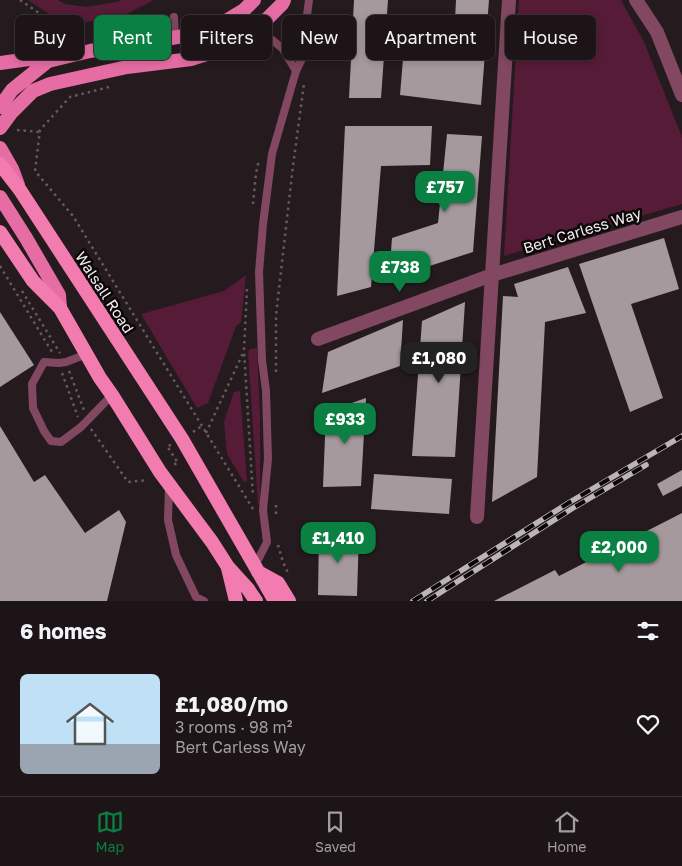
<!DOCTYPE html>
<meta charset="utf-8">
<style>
body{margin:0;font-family:"Golos Text",sans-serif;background:#292124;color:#f1f3f6;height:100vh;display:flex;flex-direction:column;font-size:19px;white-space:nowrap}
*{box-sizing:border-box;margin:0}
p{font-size:16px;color:#a09ea1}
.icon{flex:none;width:28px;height:28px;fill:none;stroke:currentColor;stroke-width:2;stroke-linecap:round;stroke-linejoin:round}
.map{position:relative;height:601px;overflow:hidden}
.details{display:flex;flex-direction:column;background:#1c1417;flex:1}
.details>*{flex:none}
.hud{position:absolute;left:15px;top:15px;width:652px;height:45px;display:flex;gap:10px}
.price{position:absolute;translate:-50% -42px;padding:0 11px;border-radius:10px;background:#0b8043;color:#fff;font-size:16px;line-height:32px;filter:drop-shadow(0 1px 2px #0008)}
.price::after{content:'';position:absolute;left:50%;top:30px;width:15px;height:11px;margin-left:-8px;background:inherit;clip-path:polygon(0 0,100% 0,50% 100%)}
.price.selected{background:#222;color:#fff}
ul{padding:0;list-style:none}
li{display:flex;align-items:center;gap:15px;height:125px;padding:0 20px}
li+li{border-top:1px solid #3a3336}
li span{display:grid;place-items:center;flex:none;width:140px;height:100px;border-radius:8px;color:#555}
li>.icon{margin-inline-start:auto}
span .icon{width:60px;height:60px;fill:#fffc;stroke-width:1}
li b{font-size:21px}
h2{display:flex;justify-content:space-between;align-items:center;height:60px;padding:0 20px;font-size:21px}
.pill{padding:0 18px;border-radius:8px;background:#1c1417;box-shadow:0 2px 8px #0003,0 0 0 1px #3a3336;font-size:18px;line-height:45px}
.pill.selected{background:#0b8043;color:#fff}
.tabs{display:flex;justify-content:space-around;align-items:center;height:70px;border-top:1px solid #3a3336;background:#1c1417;font-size:14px;color:#a09ea1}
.tabs a{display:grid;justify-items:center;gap:2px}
.tabs .selected{color:#0b8043}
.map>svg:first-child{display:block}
.green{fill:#551b37}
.building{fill:#a6999e}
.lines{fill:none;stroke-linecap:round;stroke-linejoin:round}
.path{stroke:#645b5f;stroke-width:2.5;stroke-dasharray:2.5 4;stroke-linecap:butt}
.service{stroke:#824861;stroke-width:8}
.minor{stroke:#824861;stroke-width:14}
.primary{stroke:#e66da4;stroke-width:14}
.trunk{stroke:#f27cb0;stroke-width:14}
.rail-casing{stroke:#bcb5b8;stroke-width:5.5}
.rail{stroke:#0b0708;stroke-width:4;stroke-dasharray:11;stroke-linecap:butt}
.labels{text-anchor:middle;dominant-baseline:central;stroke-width:5;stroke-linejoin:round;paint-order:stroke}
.street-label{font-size:15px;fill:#f4edf0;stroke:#0b0708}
</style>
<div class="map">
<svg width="682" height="601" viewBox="0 0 682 601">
<rect width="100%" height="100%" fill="#251b1f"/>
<path class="green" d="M28 0H58L65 4 86 7 116 2 121 0H154L123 16 87 22 51 15Z
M519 0H621L644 42 682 137V204L504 256Z
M246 275 241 322 236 326 208 403 197 408 141 314 224 291Z
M257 348 260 415V504H258L248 352 250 349Z
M240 391 247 481 244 482 227 454 224 422 234 392Z"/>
<path class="building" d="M354 0H388L381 98H349Z
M456 0H489L481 105 400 95 403 59 453 60Z
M345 126H432L430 165 381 166 371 287 337 296Z
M447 134 482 136 473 252 389 279 392 238 438 223Z
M664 238 679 289 631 304 663 398 630 412 579 264Z
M568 267 586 313 545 322 537 477 492 502 503 296 518 297 514 284Z
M465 302 455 457 412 456 422 321Z
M0 312 34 365 0 387Z
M403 320 400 366 322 393 328 352Z
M366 398 361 486 323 487 326 412Z
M0 426 34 482 45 475 85 533 119 510 126 522 107 601H0Z
M682 470V486L663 496 657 484Z
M374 474 452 479 449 514 371 509Z
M682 513V601H494L555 570 559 576Z
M319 533 359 534 357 596 318 595Z"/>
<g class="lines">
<path class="path" d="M20 0 58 26
M109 87 70 97 40 130 35 171 73 216 253 509
M17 130 40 132
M253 204 256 173 259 160
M0 266 52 352
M247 289 244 350 253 496
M22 291 60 353
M69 371 84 410
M276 372V315L293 166 304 84
M62 373 78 417
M91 429 128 482 148 480
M193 432 202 426
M206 433 244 351
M171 445 167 446 178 463 172 465
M276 505V517
M278 545 283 562 288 573"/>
<path class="service" d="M174 17 175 37
M255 29 258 28 283 49 296 71
M195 36 216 40 242 33
M87 354 66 362 59 363 44 362 32 384 33 408 44 431 51 441 61 442 81 427 112 395
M169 486 168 520 176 555 196 597 204 601
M255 566 267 542 263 510 268 459 266 391 262 360 259 272 263 224 272 154 296 71 301 61 309 0"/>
<path class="minor" d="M636 0 657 32 682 95
M318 339 492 275 682 217
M477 517 509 0"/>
<path class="primary" d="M0 63 29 59 48 61 90 51 190 35 221 24 244 10 254 0
M0 107 12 90 48 61
M0 128 11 113 33 91 50 84 127 67 191 59 216 51 237 41 258 28 282 4 284 0
M0 148 12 169 18 185
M0 197 26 238 59 295 60 308"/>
<path class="trunk" d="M0 164 20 190 182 439 275 601
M0 232 33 281 60 308 100 378 112 395 160 472 212 542 228 567 248 589 256 601
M228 568 236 601
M258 572 278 583 289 601"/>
<defs>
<path id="rail" d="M413 601 570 502 682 436
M427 601 573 508 646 465"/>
</defs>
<use href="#rail" class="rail-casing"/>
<use href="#rail" class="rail"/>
</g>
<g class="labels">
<g class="street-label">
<text transform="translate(582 230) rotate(-17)">Bert Carless Way</text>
<text transform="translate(105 292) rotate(57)">Walsall Road</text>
</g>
</g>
</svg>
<b class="price" style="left:445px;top:213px">£757</b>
<b class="price" style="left:400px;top:293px">£738</b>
<b class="price selected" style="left:439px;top:384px">£1,080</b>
<b class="price" style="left:345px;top:445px">£933</b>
<b class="price" style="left:338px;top:564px">£1,410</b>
<b class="price" style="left:619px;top:573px">£2,000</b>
<div class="hud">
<a class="pill">Buy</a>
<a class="pill selected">Rent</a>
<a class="pill">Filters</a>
<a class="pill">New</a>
<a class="pill">Apartment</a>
<a class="pill">House</a>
</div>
</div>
<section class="details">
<h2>6 homes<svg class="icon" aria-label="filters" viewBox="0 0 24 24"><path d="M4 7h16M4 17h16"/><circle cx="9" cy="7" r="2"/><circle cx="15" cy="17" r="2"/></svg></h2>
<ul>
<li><span style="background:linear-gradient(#bfe0f5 70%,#9aa5b1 0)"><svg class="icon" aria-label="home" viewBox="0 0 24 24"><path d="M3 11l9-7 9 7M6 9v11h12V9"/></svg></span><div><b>£1,080/mo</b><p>3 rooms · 98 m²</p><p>Bert Carless Way</p></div><svg class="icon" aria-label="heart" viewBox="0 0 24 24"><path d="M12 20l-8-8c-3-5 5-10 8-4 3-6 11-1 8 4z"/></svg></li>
</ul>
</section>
<nav class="tabs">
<a class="selected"><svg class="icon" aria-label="map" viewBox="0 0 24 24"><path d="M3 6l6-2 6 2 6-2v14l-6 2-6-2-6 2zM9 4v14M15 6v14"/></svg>Map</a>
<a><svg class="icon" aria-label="saved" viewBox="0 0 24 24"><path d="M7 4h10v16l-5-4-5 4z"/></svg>Saved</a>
<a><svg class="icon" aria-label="home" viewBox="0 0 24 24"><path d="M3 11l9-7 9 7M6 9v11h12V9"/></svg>Home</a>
</nav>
